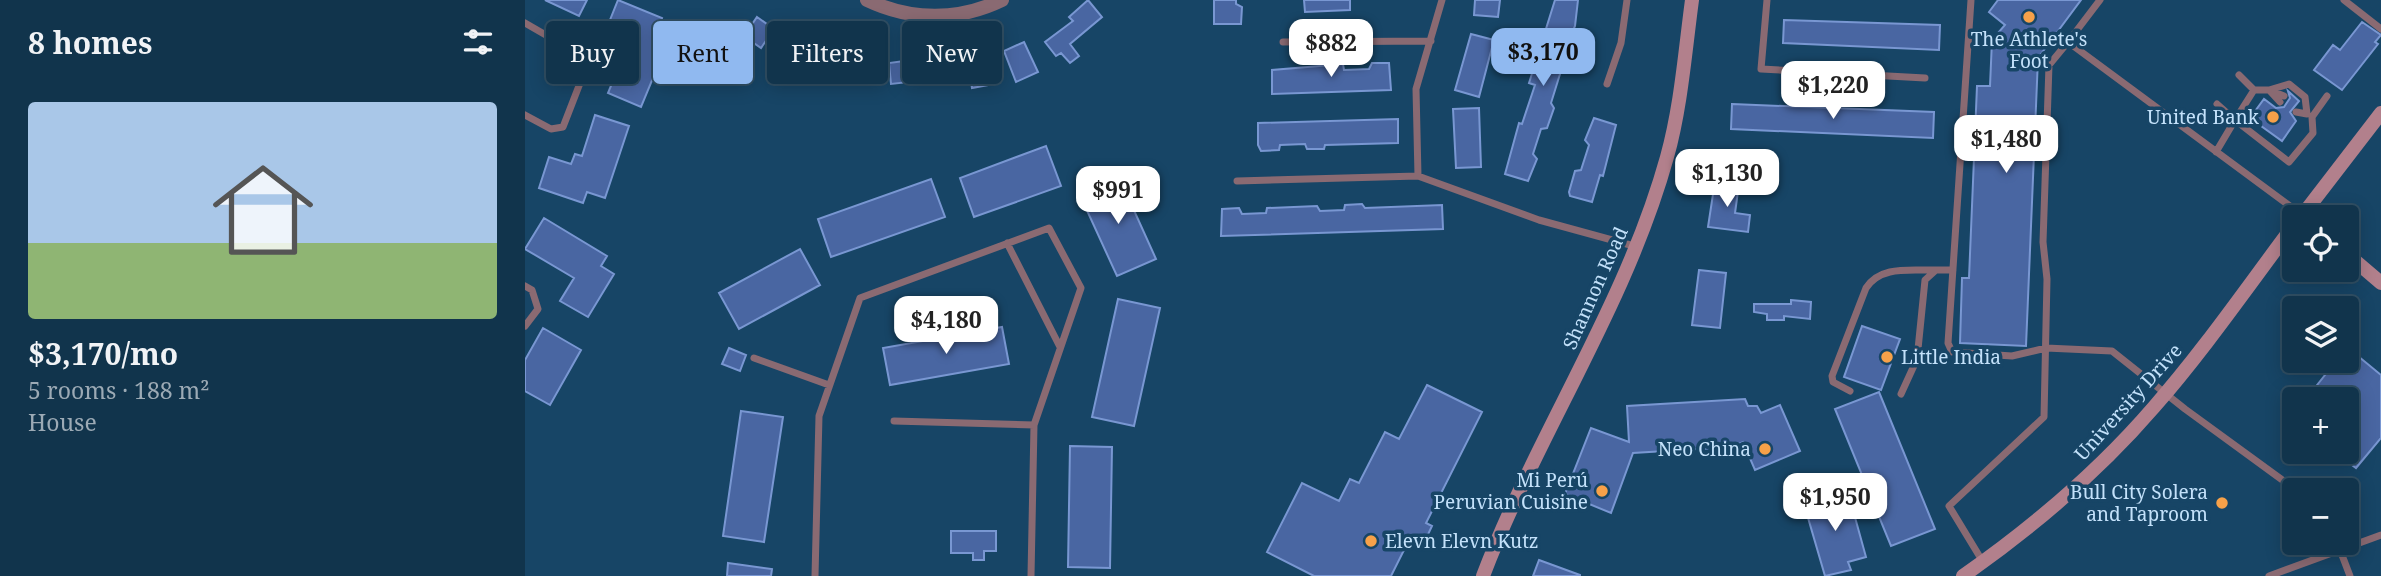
<!DOCTYPE html>
<meta charset="utf-8">
<style>
body{margin:0;font-family:"Noto Serif",serif;background:#1e3f56;color:#f1f3f6;height:100vh;display:flex;flex-direction:column;font-size:26px;white-space:nowrap}
*{box-sizing:border-box;margin:0}
p{font-size:23px;color:#9caab5}
.icon{flex:none;width:38px;height:38px;fill:none;stroke:currentColor;stroke-width:2;stroke-linecap:round;stroke-linejoin:round}
.map{position:relative;flex:1;overflow:hidden}
.panel{display:flex;flex-direction:column;background:#11344c;width:525px}
.panel>*{flex:none}
.guide{position:absolute;left:21px;top:21px;width:665px;height:63px;display:flex;gap:14px}
.buttons{position:absolute;left:1757px;top:205px;display:grid;gap:14px}
.buttons a{display:grid;place-items:center;width:77px;height:77px;border-radius:7px;background:#11344c;box-shadow:0 4px 18px #0003,0 0 0 2px #304f64;font-size:35px}
.price{position:absolute;translate:-50% -60px;padding:0 16px;border-radius:14px;background:#fff;color:#222;font-size:23px;line-height:46px;filter:drop-shadow(0 2px 4px #0008)}
.price::after{content:'';position:absolute;left:50%;top:42px;width:21px;height:16px;margin-left:-10px;background:inherit;clip-path:polygon(0 0,100% 0,50% 100%)}
.price.active{background:#90b9f0;color:#111}
ul{padding:0;list-style:none}
li{display:grid;align-content:center;gap:14px;height:371px;padding:0 28px}
li+li{border-top:2px solid #304f64}
li span{display:grid;place-items:center;height:217px;border-radius:7px;color:#555}
li>.icon{margin-inline-start:auto}
span .icon{width:126px;height:126px;fill:#fffc;stroke-width:1}
li b{font-size:30px}
h2{display:flex;justify-content:space-between;align-items:center;height:84px;padding:0 28px;font-size:30px}
.chip{padding:0 24px;border-radius:7px;background:#11344c;box-shadow:0 4px 18px #0003,0 0 0 2px #304f64;font-size:24px;line-height:63px}
.chip.active{background:#90b9f0;color:#111}
main{display:flex;flex:1;min-height:0}
.map>svg:first-child{display:block}
.building{fill:#4966a2;stroke:#7997d2;stroke-width:2}
.lines{fill:none;stroke-linecap:round;stroke-linejoin:round}
.lane{stroke:#8a6a72;stroke-width:7}
.street{stroke:#8a6a72;stroke-width:14}
.secondary{stroke:#b2808c;stroke-width:14}
.poi-dot{fill:#f7a149;stroke:#174566;stroke-width:2.5}
.labels{text-anchor:middle;dominant-baseline:central;stroke-width:7;stroke-linejoin:round;paint-order:stroke}
.poi-label{font-size:19px;fill:#c3e1fa;stroke:#174566;text-anchor:end}
.street-label{font-size:19px;fill:#c3e1fa;stroke:#174566}
</style>
<main>
<section class="panel">
<h2>8 homes<svg class="icon" aria-label="filters" viewBox="0 0 24 24"><path d="M4 7h16M4 17h16"/><circle cx="9" cy="7" r="2"/><circle cx="15" cy="17" r="2"/></svg></h2>
<ul>
<li><span style="background:linear-gradient(#a9c7e8 65%,#8fb573 0)"><svg class="icon" aria-label="home" viewBox="0 0 24 24"><path d="M3 11l9-7 9 7M6 9v11h12V9"/></svg></span><div><b>$3,170/mo</b><p>5 rooms · 188 m²</p><p>House</p></div></li>
</ul>
</section>
<div class="map">
<svg width="1856" height="576" viewBox="0 0 1856 576">
<rect width="100%" height="100%" fill="#174566"/>
<path class="building" d="M20 0H62L54 16Z
M93 0 137 18 132 31 145 37 116 107 83 93 105 40 81 30Z
M563 0 577 17 545 44 554 56 545 63 536 53 531 56 520 42 548 21 544 17Z
M689 0H711V4L717 7 716 24H689Z
M779 0H825V10L780 12Z
M950 0H975L973 17 949 15Z
M1030 0H1053L1050 26 1031 70 1035 74 1026 103 1029 108 1022 128 1016 129 1008 154 1012 159 1003 181 980 174 994 123 997 124 1010 85 1004 83Z
M1473 0H1556L1513 58 1501 346 1435 343 1437 278H1444L1452 86H1465L1467 40 1480 25 1464 12Z
M232 17 249 29 236 48 219 36Z
M1259 20 1415 25 1414 50 1258 43Z
M1837 22 1856 35 1850 42 1853 44 1817 90 1789 70 1808 45 1815 50Z
M946 34 969 40 954 97 930 90Z
M320 40 340 50 332 69 310 58Z
M499 42 513 72 491 82 479 51Z
M464 57 469 84 447 88 443 61Z
M401 58H423V79H383L384 82 366 84 364 63Z
M847 63H864L866 90 747 94V70L818 64 819 70 844 69Z
M1763 91 1774 101 1765 112 1771 121 1757 141 1725 118 1739 99 1751 108 1759 107 1765 98Z
M1207 104 1409 112 1408 138 1206 129Z
M954 108 956 167 931 168 928 109Z
M70 115 104 126 80 198 62 192 58 203 14 188 24 157 46 164 50 154 57 156Z
M1069 118 1091 125 1078 176 1075 175 1067 202 1045 196 1044 192 1050 171 1056 170 1064 145 1060 140Z
M873 119V143L800 145 799 149H782L780 144 755 145 754 150 736 151 733 145V123Z
M521 146 536 186 449 217 435 178Z
M593 175 631 259 592 276 554 193Z
M406 179 420 217 306 257 293 219Z
M1190 181 1214 184 1210 213 1225 215 1223 232 1183 227Z
M837 204 840 208 917 205 918 229 696 236 697 209 714 208 717 214 741 213 742 208 792 206 795 211 819 210 820 205Z
M19 218 82 256 76 266 89 274 63 317 35 301 49 278 0 249Z
M275 249 295 285 214 329 194 293Z
M1174 270 1201 273 1195 328 1167 325Z
M593 299 635 308 609 426 567 417Z
M1266 300 1286 302 1285 319 1259 316V320H1242V314L1229 312V304H1266Z
M1337 326 1375 339 1356 390 1319 377Z
M477 327 484 364 365 385 358 348Z
M18 328 56 350 25 405 0 391V360Z
M1822 347 1856 375V438L1831 468 1810 452H1822V399H1781L1812 360H1822Z
M204 348 221 355 215 371 197 364Z
M902 385 957 412 901 523 907 526 898 545 885 538 866 576H789L742 552 777 483 814 501 825 479 834 483 860 432 874 439Z
M1354 392 1410 529 1366 546 1310 409Z
M1220 399 1223 406H1232L1236 413 1255 405 1275 451 1230 470 1218 442 1207 447 1108 453 1086 513 1040 494 1066 428 1104 442 1102 406Z
M216 411 258 417 239 542 198 536Z
M545 446 587 447 585 568 543 567Z
M1323 492 1341 557 1323 562 1326 570 1300 576 1279 504Z
M426 531H471V551H459V560H448V553H426Z
M1014 560 1055 575V576H1008Z
M203 563 247 569 246 576H202Z"/>
<g class="lines">
<path class="lane" d="M917 0 891 89 893 176 1014 220 1109 246
M1242 0 1236 69 1400 78
M1446 0 1423 343 1427 352 1487 356 1521 348 1587 351 1660 409 1771 490
M1575 0 1543 42 1777 215
M1819 0 1856 29
M0 23 64 60 38 127 26 129 0 115
M758 42 906 41
M1714 75 1729 90 1710 120 1764 162 1788 133 1787 117 1802 96
M1082 84 1096 43 1102 0
M1729 90H1744L1759 96
M1755 102 1744 90 1764 84 1780 97 1782 114 1771 112
M1691 152 1710 120 1692 104
M712 181 893 176
M482 243 535 347
M0 286 7 290 13 309 0 326
M229 358 304 385
M1325 391 1308 382 1307 376 1341 288C1356 265 1385 271 1411 270
M1376 394 1392 359 1400 280 1411 270H1428
M369 421 509 425
M1812 542 1825 576
M1458 562 1424 506 1519 417 1522 279 1518 242 1524 65 1543 42
M290 576 294 416 335 298 524 228 556 288 509 425 506 576
M1744 576 1856 535"/>
<path class="street" d="M342 0C386 21 434 21 477 0"/>
<path class="secondary" d="M1776 217 1856 113
M1822 254 1856 283
M958 576C1012 434 1101 305 1142 157 1156 107 1160 52 1167 0
M1438 576C1508 527 1573 472 1629 407 1679 350 1723 286 1769 225"/>
</g>
<g class="poi-dot">
<circle cx="1504" cy="17" r="7"/>
<circle cx="1748" cy="117" r="7"/>
<circle cx="1362" cy="357" r="7"/>
<circle cx="1240" cy="449" r="7"/>
<circle cx="1077" cy="491" r="7"/>
<circle cx="1697" cy="503" r="7"/>
<circle cx="846" cy="541" r="7"/>
</g>
<g class="labels">
<g class="poi-label">
<text x="1504" y="39" text-anchor="middle">The Athlete's<tspan x="1504" dy="22">Foot</tspan></text>
<text x="1734" y="117">United Bank</text>
<text x="1376" y="357" text-anchor="start">Little India</text>
<text x="1226" y="449">Neo China</text>
<text x="1063" y="480">Mi Perú<tspan x="1063" dy="22">Peruvian Cuisine</tspan></text>
<text x="1683" y="492">Bull City Solera<tspan x="1683" dy="22">and Taproom</tspan></text>
<text x="860" y="541" text-anchor="start">Elevn Elevn Kutz</text>
</g>
<g class="street-label">
<text transform="translate(1070 288) rotate(-66)">Shannon Road</text>
<text transform="translate(1603 402) rotate(-48)">University Drive</text>
</g>
</g>
</svg>
<div class="buttons">
<a><svg class="icon" aria-label="locate" viewBox="0 0 24 24"><circle cx="12" cy="12" r="6"/><path d="M12 2v4M12 18v4M2 12h4M18 12h4"/></svg></a>
<a><svg class="icon" aria-label="layers" viewBox="0 0 24 24"><path d="M12 4l9 5-9 5-9-5zM3 14l9 5 9-5"/></svg></a>
<a>+</a>
<a>−</a>
</div>
<b class="price" style="left:806px;top:79px">$882</b>
<b class="price active" style="left:1018px;top:88px">$3,170</b>
<b class="price" style="left:1308px;top:121px">$1,220</b>
<b class="price" style="left:1481px;top:175px">$1,480</b>
<b class="price" style="left:1202px;top:209px">$1,130</b>
<b class="price" style="left:593px;top:226px">$991</b>
<b class="price" style="left:421px;top:356px">$4,180</b>
<b class="price" style="left:1310px;top:533px">$1,950</b>
<div class="guide">
<a class="chip">Buy</a>
<a class="chip active">Rent</a>
<a class="chip">Filters</a>
<a class="chip">New</a>
</div>
</div>
</main>
